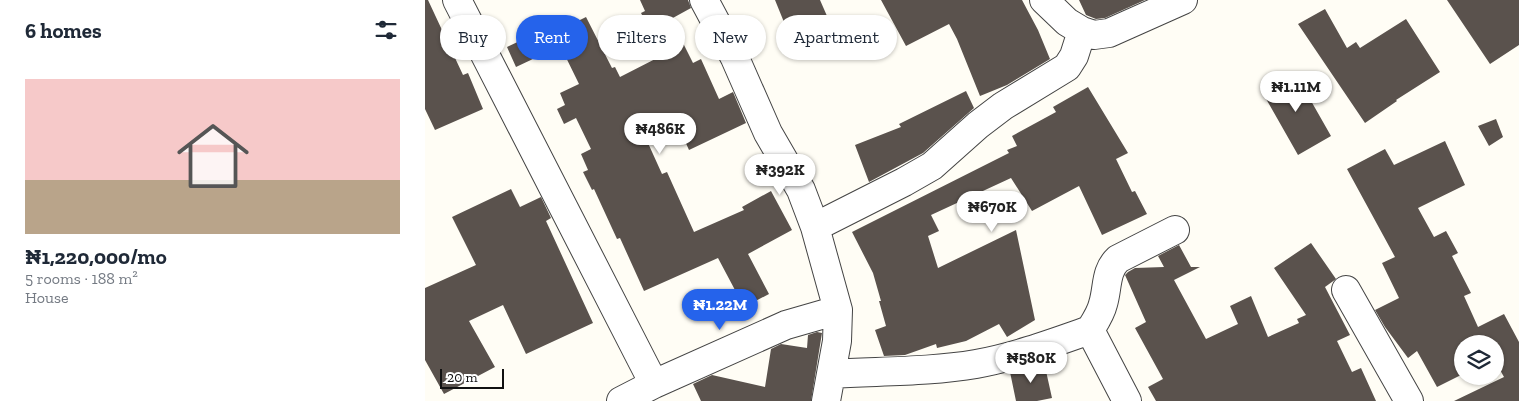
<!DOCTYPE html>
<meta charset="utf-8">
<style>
body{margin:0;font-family:"Zilla Slab",serif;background:#f6f6f7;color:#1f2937;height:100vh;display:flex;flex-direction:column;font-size:19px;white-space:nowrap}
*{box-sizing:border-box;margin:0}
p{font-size:16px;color:#747a83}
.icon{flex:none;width:28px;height:28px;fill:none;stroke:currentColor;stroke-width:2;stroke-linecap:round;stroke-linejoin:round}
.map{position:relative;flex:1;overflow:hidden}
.drawer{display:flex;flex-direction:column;background:#fff;width:425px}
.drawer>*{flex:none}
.top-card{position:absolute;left:15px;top:15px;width:475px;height:45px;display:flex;gap:10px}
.controls{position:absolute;left:1029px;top:335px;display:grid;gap:10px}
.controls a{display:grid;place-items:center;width:50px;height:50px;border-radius:50%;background:#fff;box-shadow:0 1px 4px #0004;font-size:25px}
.scale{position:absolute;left:15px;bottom:12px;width:64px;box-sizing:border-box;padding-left:5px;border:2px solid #111;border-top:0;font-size:14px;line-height:18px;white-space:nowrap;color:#111;-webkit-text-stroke:4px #fff;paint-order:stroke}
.price{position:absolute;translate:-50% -42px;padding:0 11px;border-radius:18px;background:#fff;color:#222;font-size:16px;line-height:32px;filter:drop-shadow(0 1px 2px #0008)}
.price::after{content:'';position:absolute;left:50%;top:30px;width:15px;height:11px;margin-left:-8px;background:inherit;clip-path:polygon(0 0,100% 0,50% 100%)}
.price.on{background:#2563eb;color:#fff}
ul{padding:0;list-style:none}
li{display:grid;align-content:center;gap:10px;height:265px;padding:0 25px}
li+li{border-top:1px solid #e0e1e3}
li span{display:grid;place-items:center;height:155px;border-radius:0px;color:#555}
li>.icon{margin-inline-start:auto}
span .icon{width:90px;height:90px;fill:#fffc;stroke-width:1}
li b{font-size:21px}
h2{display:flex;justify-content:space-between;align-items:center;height:60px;padding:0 25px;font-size:21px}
.tag{padding:0 18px;border-radius:22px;background:#fff;box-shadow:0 1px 4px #0004;font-size:18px;line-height:45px}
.tag.on{background:#2563eb;color:#fff}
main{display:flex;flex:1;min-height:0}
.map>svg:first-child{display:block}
.building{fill:#5a524d}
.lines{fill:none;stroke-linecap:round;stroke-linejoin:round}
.minor-casing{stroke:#444;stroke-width:30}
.minor{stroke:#fff;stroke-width:28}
</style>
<main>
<section class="drawer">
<h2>6 homes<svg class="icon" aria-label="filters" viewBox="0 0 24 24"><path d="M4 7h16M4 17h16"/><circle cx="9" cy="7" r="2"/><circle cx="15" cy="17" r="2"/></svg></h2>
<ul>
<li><span style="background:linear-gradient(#f6c9c9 65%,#b9a48a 0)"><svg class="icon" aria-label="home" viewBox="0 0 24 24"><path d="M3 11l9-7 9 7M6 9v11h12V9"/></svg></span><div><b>₦1,220,000/mo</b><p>5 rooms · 188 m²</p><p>House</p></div></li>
</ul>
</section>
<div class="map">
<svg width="1094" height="401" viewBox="0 0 1094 401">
<rect width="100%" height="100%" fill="#fffdf5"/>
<path class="building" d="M0 0H3L38 75 43 73 58 109 10 130 0 109Z
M215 0H263L266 8 246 19 268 63 276 59 294 99 308 92 321 123 264 150 254 128 223 143 237 174 242 172 269 232 319 210 317 207 346 191 367 230 323 254 344 294 319 307 293 258 219 291 195 238 192 239 169 189 167 190 158 172 163 170 156 154 166 149 151 118 139 124 132 109 140 105 135 93 154 84 129 33 161 17 187 68 190 67 195 77 238 55 216 13 220 11Z
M350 0H395L402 16 363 32Z
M456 0H597L613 30 625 59 582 85 555 96 532 39 524 24 481 46Z
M654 0H720L680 18 671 19 661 15Z
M1022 0H1094V45L1065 64Z
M900 9 922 48 931 42 935 48 981 19 1015 72 971 100 972 101 940 123 873 24Z
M118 30 127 50 91 67 82 47Z
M869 71 906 136 873 155 836 90Z
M663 87 703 153 691 159 707 192 710 191 722 214 677 235 654 186 607 211 586 178 506 215 514 231 503 236 513 268 591 230 610 320 582 337 574 324 541 341 512 348 511 344 480 355 459 356 450 330 461 326 454 301H456L448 273 427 232 584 153 582 150 592 146 587 136 631 112 628 107Z
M541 91 549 108 498 153 444 182 430 145 476 127 474 124Z
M1071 119 1078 137 1064 146 1053 126Z
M1020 141 1040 185 993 208 1009 237 1021 231 1033 253 1027 256 1046 293 1039 296 1053 327 1079 314 1094 342V401H1029L1079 377 1070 361V344H1038V374L1012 387 992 351 983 358 960 327 950 310 974 298 957 263 970 257 922 169 960 149 969 165Z
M86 189 95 207 116 197 126 218 121 221 168 323 101 354 78 305 44 321 70 367 19 394 0 360V288L51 265 27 217Z
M886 243 911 279 900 287 925 335 912 341 927 372 936 368 951 401H731L723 387 738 379 710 328 721 322 700 275 703 272 710 268 739 267 733 256 754 245 766 267H775L749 280 781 339 813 324 805 306 826 296 843 337 874 323 872 319 881 315 849 268Z
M392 332 397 333 396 339 386 401H276L268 384 287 375 340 387 346 349 356 344 382 348 383 335Z
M619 362 627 398 612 401H591L585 372Z"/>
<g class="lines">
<defs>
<path id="minor" d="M32 0 229 384
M279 0 310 58 343 133 376 190 390 227 413 310 412 341 401 401
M619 0 642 22 657 31 669 35 684 33 758 0
M390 227 479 182 507 166 553 125 578 106 642 67 649 56 657 31
M921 290 984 401
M665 330 702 401
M406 374C453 371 505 372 551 364 590 357 628 343 665 330 670 322 676 313 678 304 683 288 680 271 693 259L750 230
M196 401 229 384 361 325 413 310"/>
</defs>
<use href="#minor" class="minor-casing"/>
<use href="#minor" class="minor"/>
</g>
</svg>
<div class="controls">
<a><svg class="icon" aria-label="layers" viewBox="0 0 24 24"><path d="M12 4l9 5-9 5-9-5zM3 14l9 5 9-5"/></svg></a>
</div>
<div class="scale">20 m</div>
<b class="price" style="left:871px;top:113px">₦1.11M</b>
<b class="price" style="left:235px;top:155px">₦486K</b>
<b class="price" style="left:355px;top:196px">₦392K</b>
<b class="price" style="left:567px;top:233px">₦670K</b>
<b class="price on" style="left:295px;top:331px">₦1.22M</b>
<b class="price" style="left:606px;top:384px">₦580K</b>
<div class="top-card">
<a class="tag">Buy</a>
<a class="tag on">Rent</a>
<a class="tag">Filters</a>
<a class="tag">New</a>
<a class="tag">Apartment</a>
</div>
</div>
</main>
